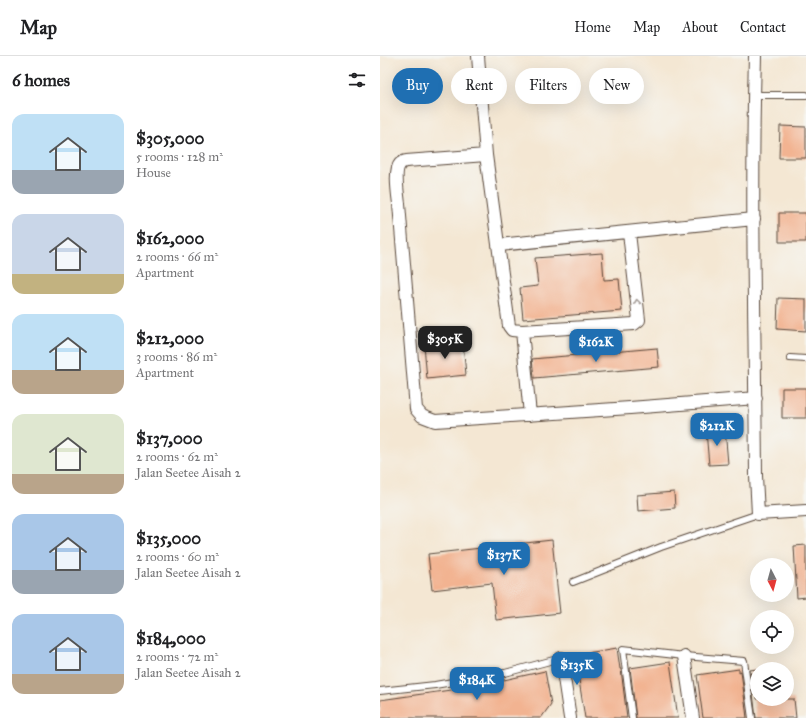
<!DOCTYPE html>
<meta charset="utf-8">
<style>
body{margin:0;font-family:"IM FELL Great Primer",serif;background:#f6f6f6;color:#202124;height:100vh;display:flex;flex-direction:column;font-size:15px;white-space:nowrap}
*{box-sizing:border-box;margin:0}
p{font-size:13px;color:#757577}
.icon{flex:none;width:22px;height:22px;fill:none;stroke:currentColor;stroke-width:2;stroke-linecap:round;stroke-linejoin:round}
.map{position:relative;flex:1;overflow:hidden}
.panel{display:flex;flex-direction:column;background:#fff;width:380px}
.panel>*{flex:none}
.hud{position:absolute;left:12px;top:12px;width:354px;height:36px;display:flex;gap:8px}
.needle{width:26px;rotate:174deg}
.fabs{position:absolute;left:370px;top:502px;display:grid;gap:8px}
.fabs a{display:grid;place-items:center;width:44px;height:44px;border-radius:50%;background:#fff;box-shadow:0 4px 16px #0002;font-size:20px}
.price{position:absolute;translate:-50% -34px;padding:0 9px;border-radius:8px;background:#1f6fb2;color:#fff;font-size:13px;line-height:26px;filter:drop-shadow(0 1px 2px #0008)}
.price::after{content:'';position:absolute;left:50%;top:24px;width:12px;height:9px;margin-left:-6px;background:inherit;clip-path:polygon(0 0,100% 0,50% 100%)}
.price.active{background:#222;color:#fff}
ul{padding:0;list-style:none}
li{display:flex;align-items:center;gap:12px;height:100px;padding:0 12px}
li span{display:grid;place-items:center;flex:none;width:112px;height:80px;border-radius:12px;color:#555}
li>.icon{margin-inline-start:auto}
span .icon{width:48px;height:48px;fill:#fffc;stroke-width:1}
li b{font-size:17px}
h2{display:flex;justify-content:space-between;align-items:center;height:48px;padding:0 12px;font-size:17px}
.chip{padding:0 14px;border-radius:18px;background:#fff;box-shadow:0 4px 16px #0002;font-size:14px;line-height:36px}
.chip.active{background:#1f6fb2;color:#fff}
header{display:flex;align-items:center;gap:24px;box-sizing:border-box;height:56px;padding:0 20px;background:#fff;border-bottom:1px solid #e0e0e0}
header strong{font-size:19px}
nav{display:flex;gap:22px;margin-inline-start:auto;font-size:14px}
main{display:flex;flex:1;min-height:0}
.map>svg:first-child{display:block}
.building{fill:#f2b391}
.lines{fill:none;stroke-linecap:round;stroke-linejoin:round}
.lane-casing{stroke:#574639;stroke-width:8}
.street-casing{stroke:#574639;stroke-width:14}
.lane{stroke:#fff;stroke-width:6}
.street{stroke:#fff;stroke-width:12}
.oneway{stroke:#a79f9a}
</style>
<header>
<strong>Map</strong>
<nav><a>Home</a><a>Map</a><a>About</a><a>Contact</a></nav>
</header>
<main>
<section class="panel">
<h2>6 homes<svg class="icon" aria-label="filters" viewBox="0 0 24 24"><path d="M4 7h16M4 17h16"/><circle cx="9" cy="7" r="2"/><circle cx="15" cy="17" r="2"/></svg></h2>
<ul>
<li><span style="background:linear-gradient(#bfe0f5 70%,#9aa5b1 0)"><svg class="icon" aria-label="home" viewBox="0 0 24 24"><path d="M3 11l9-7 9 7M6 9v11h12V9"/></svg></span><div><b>$305,000</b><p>5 rooms · 128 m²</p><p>House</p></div></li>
<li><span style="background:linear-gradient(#c9d6e8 75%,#c2b280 0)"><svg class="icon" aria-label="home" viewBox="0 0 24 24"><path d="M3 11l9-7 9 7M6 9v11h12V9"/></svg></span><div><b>$162,000</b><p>2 rooms · 66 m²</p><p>Apartment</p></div></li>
<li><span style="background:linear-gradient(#bfe0f5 70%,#b9a48a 0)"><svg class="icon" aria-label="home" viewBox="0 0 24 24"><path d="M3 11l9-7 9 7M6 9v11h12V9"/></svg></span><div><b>$212,000</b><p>3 rooms · 86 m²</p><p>Apartment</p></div></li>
<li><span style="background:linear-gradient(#dfe7d0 75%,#b9a48a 0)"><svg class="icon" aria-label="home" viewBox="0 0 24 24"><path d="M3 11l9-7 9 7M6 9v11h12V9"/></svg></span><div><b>$137,000</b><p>2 rooms · 62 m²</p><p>Jalan Seetee Aisah 2</p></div></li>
<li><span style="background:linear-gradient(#a9c7e8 70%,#9aa5b1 0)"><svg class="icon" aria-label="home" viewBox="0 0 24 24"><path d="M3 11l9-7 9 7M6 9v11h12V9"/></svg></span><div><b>$135,000</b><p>2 rooms · 60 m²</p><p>Jalan Seetee Aisah 2</p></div></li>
<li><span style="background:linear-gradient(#a9c7e8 75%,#b9a48a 0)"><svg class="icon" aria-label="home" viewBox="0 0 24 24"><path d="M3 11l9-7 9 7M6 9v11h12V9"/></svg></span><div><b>$184,000</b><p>2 rooms · 72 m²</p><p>Jalan Seetee Aisah 2</p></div></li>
</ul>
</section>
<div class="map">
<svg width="426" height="662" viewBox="0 0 426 662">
<rect width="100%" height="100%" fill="#f6f6f2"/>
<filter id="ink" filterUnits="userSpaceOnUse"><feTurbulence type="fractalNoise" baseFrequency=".025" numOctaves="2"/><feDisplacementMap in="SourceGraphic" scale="8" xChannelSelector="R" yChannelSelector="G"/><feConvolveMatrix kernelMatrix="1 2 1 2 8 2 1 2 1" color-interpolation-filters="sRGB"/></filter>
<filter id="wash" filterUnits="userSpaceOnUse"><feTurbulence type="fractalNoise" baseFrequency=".012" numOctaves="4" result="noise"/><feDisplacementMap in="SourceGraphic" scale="16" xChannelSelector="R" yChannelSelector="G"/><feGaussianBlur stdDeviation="0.9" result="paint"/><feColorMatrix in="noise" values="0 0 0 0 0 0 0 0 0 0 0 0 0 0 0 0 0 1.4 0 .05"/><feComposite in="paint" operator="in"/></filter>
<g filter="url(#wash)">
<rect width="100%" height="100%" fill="#f4e7d3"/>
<g id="blocks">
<path class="building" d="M400 70 426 71V102H399Z
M399 157H426V186H399Z
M222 197 224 224 239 223 242 255 143 263 140 232 158 230 155 202Z
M398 242 426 243V275L397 273Z
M83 286 86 319 47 323 44 289Z
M277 292 279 311 154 322 152 303Z
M402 332H426V362H402Z
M345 373 348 408 329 409 326 375Z
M294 436 295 452 258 455 257 439Z
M172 484 180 557 116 564 112 527 52 534 48 498Z
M426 489V541L417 542 414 490Z
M237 592 240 613H241L247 662H205L195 599Z
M290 606 298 662H256L250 612Z
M359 613V616L361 615 367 662H323L317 619Z
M377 613V643H414L416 662H376L370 614Z
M165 615 171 648 161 662H0V644L92 631Z"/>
</g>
</g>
<g filter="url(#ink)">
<use href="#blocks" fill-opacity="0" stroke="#574639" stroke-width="1"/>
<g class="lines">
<defs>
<path id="lane" d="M374 39H426
M410 302 426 303
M193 526 281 491 378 458
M0 635 55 629 125 617 181 602
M252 662 243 593 304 600 364 605 372 662"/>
<path id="street" d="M98 0 106 99 129 270 132 274 142 275 254 268 259 264 249 177
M375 0C371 140 375 280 376 420L378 458 426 455
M106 99 26 105C25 105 20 107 20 108 14 114 18 139 19 148L36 353 42 360 55 365 250 352 376 342
M119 189 374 163
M142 275 150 359
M304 600 313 662
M181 602 190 662"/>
</defs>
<use href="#lane" class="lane-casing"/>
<use href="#street" class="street-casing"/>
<use href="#lane" class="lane"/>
<use href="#street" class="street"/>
</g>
<defs><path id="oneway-chevron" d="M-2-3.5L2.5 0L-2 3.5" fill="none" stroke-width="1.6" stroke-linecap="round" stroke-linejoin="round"/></defs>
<use class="oneway" href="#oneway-chevron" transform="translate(257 246) rotate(-97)"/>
</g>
</svg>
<div class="fabs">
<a><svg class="needle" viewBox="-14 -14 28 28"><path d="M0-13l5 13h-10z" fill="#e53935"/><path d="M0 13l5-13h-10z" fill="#757577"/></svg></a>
<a><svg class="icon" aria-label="locate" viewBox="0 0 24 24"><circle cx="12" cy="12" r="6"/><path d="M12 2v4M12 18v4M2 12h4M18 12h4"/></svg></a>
<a><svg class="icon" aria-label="layers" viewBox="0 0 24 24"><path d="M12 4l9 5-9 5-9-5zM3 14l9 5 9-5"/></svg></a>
</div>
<b class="price active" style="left:65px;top:304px">$305K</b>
<b class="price" style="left:216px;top:307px">$162K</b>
<b class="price" style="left:337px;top:391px">$212K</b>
<b class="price" style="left:124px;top:520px">$137K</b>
<b class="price" style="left:197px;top:630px">$135K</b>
<b class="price" style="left:97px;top:645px">$184K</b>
<div class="hud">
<a class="chip active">Buy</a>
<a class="chip">Rent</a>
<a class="chip">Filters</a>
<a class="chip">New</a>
</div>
</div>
</main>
